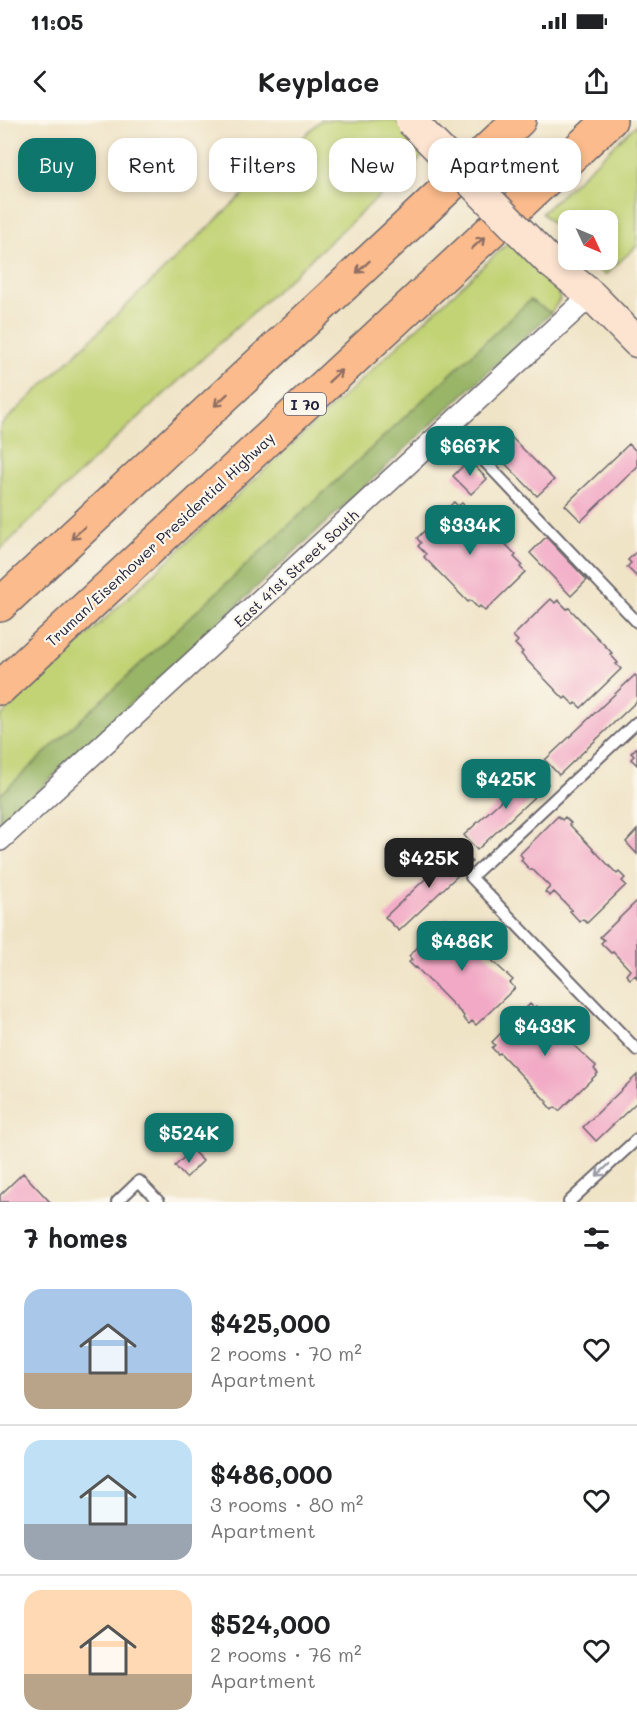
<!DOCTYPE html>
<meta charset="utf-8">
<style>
body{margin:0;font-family:Mali,sans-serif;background:#f6f6f6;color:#202124;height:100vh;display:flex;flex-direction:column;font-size:22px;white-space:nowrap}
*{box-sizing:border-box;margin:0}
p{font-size:20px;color:#757577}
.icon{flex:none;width:33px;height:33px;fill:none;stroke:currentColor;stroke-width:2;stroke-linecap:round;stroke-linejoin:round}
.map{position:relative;height:1082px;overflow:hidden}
.side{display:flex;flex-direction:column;background:#fff;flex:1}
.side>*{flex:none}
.top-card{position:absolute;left:18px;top:18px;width:602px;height:54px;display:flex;gap:12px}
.needle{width:39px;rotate:134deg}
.buttons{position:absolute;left:558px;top:90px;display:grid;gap:12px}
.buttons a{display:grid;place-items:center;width:60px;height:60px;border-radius:12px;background:#fff;box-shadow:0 3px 9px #0003;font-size:30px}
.price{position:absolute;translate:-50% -51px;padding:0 14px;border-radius:12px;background:#0f766e;color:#fff;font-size:20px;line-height:39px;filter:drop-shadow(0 2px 3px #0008)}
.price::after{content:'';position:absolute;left:50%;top:36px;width:18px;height:14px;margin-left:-9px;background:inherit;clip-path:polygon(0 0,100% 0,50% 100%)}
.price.current{background:#222;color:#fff}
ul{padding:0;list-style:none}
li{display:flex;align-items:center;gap:18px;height:150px;padding:0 24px}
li+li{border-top:2px solid #e0e0e0}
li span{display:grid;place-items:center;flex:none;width:168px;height:120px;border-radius:18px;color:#555}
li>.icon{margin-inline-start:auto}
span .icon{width:72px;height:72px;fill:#fffc;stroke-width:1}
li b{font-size:26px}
h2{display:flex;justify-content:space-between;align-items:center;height:72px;padding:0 24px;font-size:26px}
.tag{padding:0 21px;border-radius:18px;background:#fff;box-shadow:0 3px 9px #0003;font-size:21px;line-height:54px}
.tag.current{background:#0f766e;color:#fff}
.status{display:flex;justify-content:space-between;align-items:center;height:42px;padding:0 30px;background:#fff;direction:ltr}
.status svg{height:16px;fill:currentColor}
header{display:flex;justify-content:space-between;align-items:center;height:78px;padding:0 24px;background:#fff;font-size:27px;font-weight:700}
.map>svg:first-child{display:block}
.green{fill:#c2d376;stroke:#727a58;stroke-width:1.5}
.forest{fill:#99b567;stroke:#5e6c51;stroke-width:1.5}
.building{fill:#f2a9c5}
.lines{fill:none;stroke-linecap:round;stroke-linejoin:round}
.service-casing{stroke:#6a666c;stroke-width:14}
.minor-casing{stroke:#6a666c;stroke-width:24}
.secondary-casing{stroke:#6a666c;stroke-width:33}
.motorway-casing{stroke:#6a666c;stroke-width:36}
.service{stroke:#fff;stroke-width:10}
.minor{stroke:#fff;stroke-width:21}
.secondary{stroke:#fde4d1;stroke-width:30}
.motorway{stroke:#fbbb8c;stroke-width:33}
.secondary-bridge-casing{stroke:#6a666c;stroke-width:33;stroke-linecap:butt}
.secondary-bridge{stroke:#fde4d1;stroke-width:30}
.oneway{stroke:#8e6e64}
.oneway2{stroke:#9c9ca7}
.labels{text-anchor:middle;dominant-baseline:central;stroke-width:4.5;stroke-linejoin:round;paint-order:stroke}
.shield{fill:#fbf7ec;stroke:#636270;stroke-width:1.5}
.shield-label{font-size:14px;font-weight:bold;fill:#22223b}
.street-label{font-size:15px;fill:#22223b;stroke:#fbf7ec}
</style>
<div class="status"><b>11:05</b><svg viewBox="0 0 49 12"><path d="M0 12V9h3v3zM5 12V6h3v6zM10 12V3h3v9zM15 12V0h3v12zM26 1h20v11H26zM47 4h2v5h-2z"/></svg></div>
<header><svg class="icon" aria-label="back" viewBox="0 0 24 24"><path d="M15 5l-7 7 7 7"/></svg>Keyplace<svg class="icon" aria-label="share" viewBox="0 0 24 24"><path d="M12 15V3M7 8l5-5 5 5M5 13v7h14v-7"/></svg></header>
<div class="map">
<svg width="637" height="1082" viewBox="0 0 637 1082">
<rect width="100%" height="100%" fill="#fbf7ec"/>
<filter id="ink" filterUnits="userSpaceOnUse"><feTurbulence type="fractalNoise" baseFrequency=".0167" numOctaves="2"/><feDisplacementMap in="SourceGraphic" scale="12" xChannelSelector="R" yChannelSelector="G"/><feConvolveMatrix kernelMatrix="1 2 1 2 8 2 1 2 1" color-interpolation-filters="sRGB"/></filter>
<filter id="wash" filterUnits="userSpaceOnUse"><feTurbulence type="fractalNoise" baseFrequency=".008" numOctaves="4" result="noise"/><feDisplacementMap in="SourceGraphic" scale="24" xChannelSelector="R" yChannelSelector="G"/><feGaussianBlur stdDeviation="1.35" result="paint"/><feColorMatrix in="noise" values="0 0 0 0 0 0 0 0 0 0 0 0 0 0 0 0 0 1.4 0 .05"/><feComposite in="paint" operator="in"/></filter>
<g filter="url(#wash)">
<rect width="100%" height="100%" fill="#f0e4c7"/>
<path class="green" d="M321 0H395L425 34 111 323 0 430V306Z
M637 4V126L605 155 589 140H608V100H568V119L542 93Z
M511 120 557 171 560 179 551 193 529 181 0 675V597Z"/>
<path class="forest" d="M530 180 551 193 0 706V675Z"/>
<g id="blocks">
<path class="building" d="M507 313 554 360 537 376 491 329Z
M629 324 637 332V347L581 401 565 385Z
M469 340 487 359 471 374 453 356Z
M454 382 458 386 462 383 471 392 473 390 516 435 514 437 522 445 520 447 525 452 485 491 480 486 478 488 470 480 468 482 424 437 426 434 418 426 421 423 417 418Z
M546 417 587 460 571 476 530 433Z
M637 431V457L627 447 631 443 628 440Z
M551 479 555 483 558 480 567 489 569 488 612 533 610 534 618 543 616 544 621 549 581 588 576 583 574 585 566 577 564 579 521 534 523 532 515 524 518 521 513 516Z
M635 555 637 557V581L559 655 545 640Z
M637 627V645L631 639 634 636 631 633Z
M534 650 548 664 477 730 464 715Z
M558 696 562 700 565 697 571 703 569 704 617 754 619 752 625 758 622 761 626 765 587 803 583 799 580 802 570 791 572 790 554 772 550 776 545 772 550 767 532 749 530 750 521 740 523 738 520 734Z
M637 710V734L626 722Z
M459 727 472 742 399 811 385 797Z
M637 781V858L635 855 630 859 626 855 630 850 613 832 611 833 601 823 604 820 600 817Z
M447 798 451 802 453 800 463 810 462 811 479 829 484 825 489 829 485 834 513 860 510 863 515 868 476 905 472 901 469 904 463 898 464 896 416 847 415 848 409 842 412 840 409 836Z
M530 884 534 888 536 886 563 915 567 910 572 915 568 920 596 946 594 949 598 953 559 991 555 987 552 990 546 983 547 982 500 933 498 934 492 928 495 925 492 922Z
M637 955V982L596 1021 583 1007Z
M192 1030 203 1041 186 1058 175 1046Z
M23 1053 50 1082H0V1075Z"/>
</g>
</g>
<g filter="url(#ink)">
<use href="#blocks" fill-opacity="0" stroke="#6a666c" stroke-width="1.5"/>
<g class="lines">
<defs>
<path id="service" d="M450 305 637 502
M637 602 471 757 637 930
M117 1082 139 1061 159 1082
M569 1082 637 1019"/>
<path id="minor" d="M0 720 591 175"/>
<path id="secondary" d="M550 142 591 175 637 222"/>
<path id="motorway" d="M0 485 406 107 519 0
M0 568 610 0"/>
</defs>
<use href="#service" class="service-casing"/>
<use href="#minor" class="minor-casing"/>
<use href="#secondary" class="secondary-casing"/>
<use href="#motorway" class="motorway-casing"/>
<use href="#service" class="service"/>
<use href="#minor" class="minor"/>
<use href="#secondary" class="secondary"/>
<use href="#motorway" class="motorway"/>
<defs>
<path id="secondary-bridge" d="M411 1 550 142"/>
</defs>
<use href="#secondary-bridge" class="secondary-bridge-casing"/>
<use href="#secondary-bridge" class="secondary-bridge"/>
</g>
<defs><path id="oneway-shaft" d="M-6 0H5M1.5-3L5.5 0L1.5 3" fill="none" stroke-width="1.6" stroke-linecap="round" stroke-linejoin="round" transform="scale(1.5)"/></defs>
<g class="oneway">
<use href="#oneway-shaft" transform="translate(478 123) rotate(-43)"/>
<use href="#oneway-shaft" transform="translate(363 147) rotate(137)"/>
<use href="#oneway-shaft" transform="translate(335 256) rotate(-43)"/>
<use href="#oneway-shaft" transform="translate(221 280) rotate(137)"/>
<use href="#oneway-shaft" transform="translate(78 413) rotate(137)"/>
</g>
<use class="oneway2" href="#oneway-shaft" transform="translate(603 1050) rotate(137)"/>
</g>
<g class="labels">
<rect class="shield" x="284" y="273" width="42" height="22" rx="4.5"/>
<g class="shield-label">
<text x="305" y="284">I 70</text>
</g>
<g class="street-label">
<text transform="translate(160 419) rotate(-43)">Truman/Eisenhower Presidential Highway</text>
<text transform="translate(296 448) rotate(-43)">East 41st Street South</text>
</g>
</g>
</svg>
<div class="buttons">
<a><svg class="needle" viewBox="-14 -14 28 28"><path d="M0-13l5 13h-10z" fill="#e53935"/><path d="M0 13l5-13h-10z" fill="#757577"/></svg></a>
</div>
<b class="price" style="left:470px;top:357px">$667K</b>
<b class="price" style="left:470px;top:436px">$334K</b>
<b class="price" style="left:506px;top:690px">$425K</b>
<b class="price current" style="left:429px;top:769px">$425K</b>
<b class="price" style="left:462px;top:852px">$486K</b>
<b class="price" style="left:545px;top:937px">$433K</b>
<b class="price" style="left:189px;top:1044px">$524K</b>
<div class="top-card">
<a class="tag current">Buy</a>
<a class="tag">Rent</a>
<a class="tag">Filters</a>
<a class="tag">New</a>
<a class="tag">Apartment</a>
</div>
</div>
<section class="side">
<h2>7 homes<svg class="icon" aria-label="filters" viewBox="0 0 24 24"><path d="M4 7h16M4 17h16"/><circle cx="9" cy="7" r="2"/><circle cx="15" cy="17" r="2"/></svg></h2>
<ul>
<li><span style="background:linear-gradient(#a9c7e8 70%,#b9a48a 0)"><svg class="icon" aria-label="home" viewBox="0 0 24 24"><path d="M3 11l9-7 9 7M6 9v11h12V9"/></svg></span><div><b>$425,000</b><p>2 rooms · 70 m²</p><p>Apartment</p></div><svg class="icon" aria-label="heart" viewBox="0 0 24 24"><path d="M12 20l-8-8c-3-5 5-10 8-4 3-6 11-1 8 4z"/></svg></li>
<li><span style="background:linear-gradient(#bfe0f5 70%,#9aa5b1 0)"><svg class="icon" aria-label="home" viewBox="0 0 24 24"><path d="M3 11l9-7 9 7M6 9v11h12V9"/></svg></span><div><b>$486,000</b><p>3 rooms · 80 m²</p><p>Apartment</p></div><svg class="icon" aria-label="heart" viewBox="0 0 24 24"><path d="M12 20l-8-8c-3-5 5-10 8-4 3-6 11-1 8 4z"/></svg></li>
<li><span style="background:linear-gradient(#ffd9b3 70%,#b9a48a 0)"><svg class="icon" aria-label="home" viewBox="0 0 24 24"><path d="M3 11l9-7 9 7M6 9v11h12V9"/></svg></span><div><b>$524,000</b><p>2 rooms · 76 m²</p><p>Apartment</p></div><svg class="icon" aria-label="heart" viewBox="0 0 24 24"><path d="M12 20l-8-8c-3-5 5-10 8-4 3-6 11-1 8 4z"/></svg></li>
</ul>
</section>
